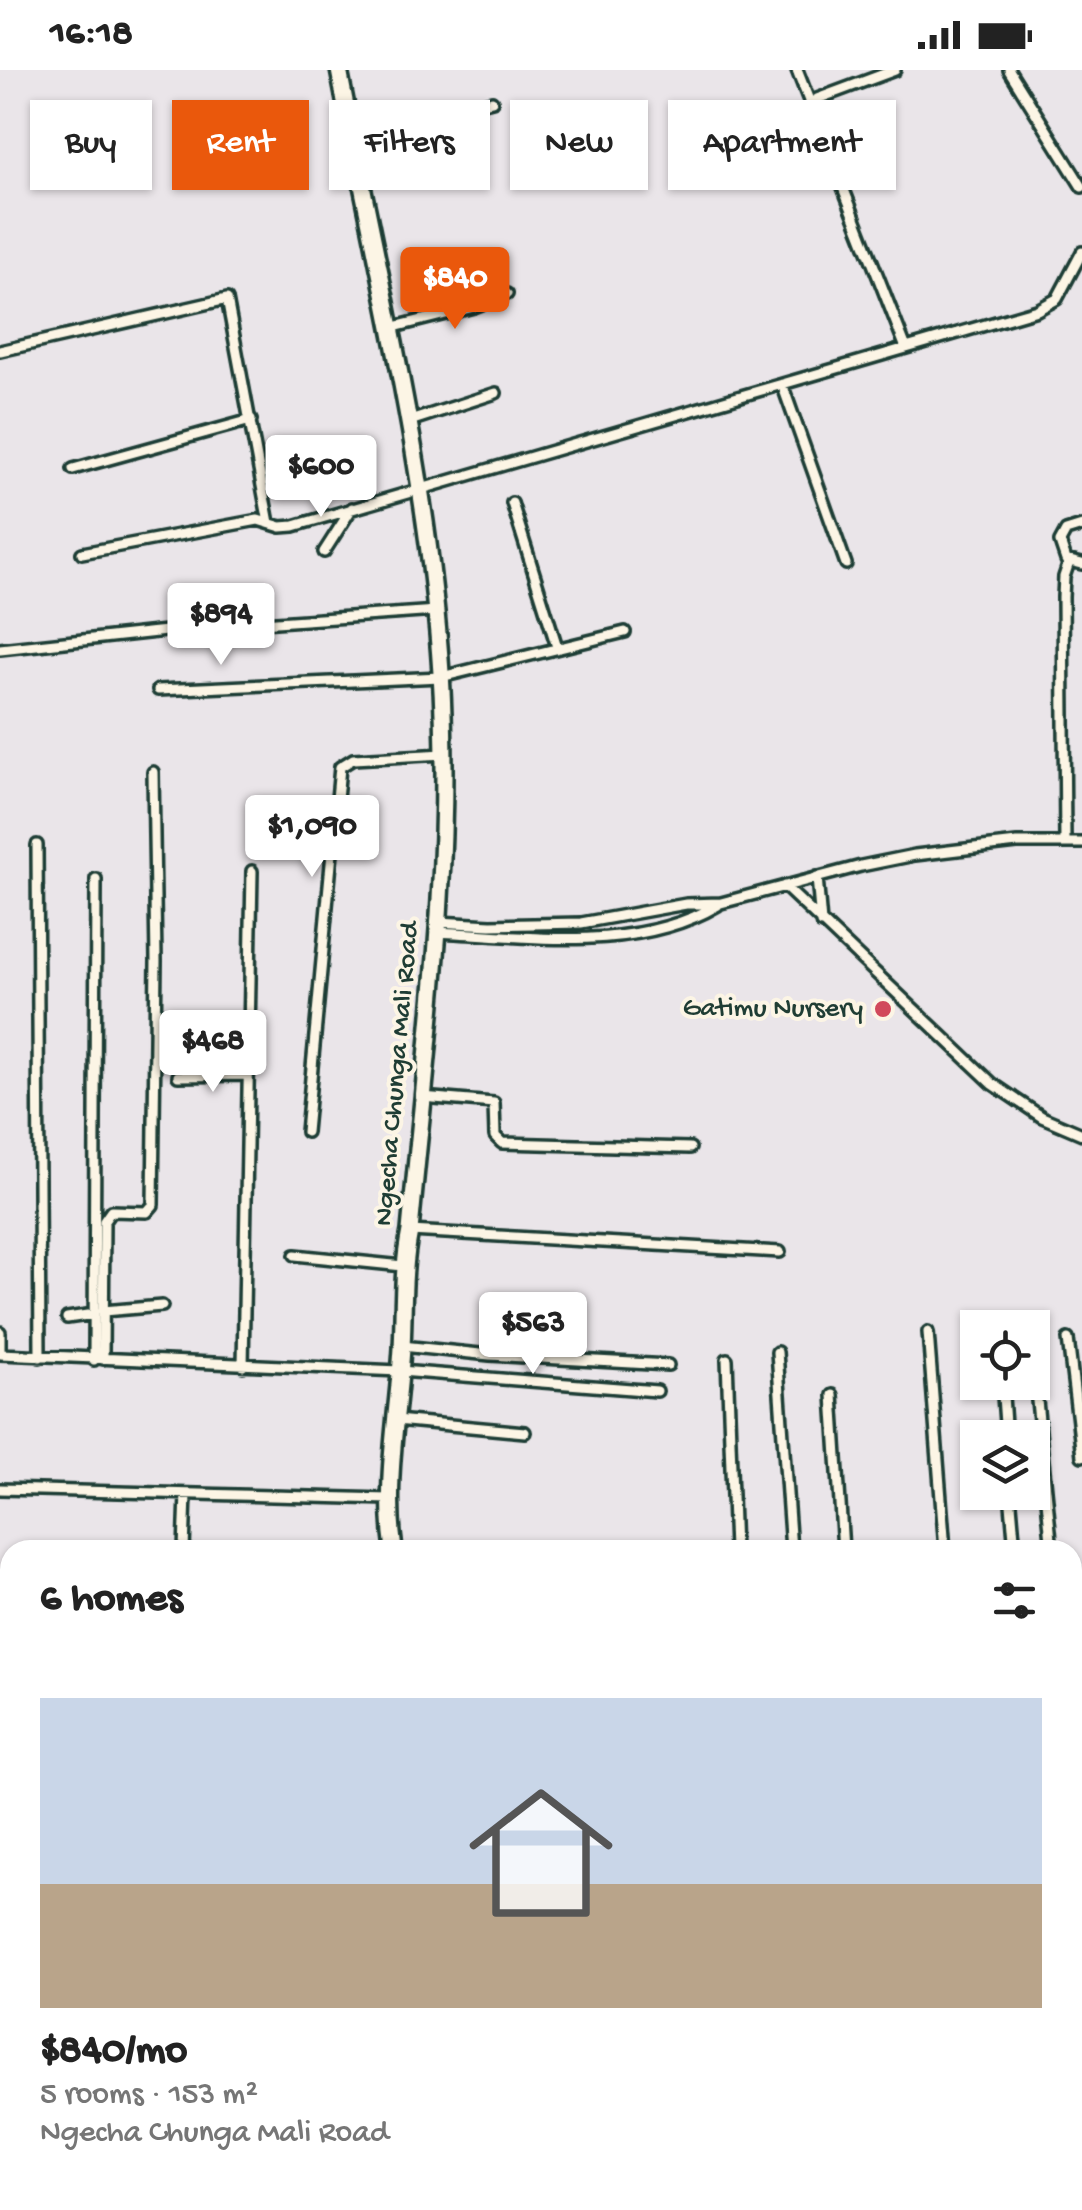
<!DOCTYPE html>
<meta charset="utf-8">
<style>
body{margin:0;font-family:"Gochi Hand",sans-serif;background:#f2f2f2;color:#222;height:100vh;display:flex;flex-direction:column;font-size:38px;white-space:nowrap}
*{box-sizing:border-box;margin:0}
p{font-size:32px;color:#767676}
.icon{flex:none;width:55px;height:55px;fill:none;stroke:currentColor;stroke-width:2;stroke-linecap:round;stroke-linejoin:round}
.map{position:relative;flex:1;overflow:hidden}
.sheet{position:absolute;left:0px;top:1470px;width:1082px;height:670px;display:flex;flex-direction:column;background:#fff;border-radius:30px 30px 0 0;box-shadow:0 2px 8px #0004}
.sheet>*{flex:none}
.banner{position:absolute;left:30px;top:30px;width:1022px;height:90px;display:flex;gap:20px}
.tools{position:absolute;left:960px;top:1240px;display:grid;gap:20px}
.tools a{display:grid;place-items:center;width:90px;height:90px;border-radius:0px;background:#fff;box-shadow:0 2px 8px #0004;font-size:50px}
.price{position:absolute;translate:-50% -85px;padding:0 22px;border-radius:10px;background:#fff;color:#222;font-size:32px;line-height:65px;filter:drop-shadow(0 2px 5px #0008)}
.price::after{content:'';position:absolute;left:50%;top:60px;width:30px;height:22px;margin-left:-15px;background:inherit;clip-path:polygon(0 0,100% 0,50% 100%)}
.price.current{background:#ea580c;color:#fff}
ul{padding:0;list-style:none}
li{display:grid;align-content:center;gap:20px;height:530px;padding:0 40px}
li span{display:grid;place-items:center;height:310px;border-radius:0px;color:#555}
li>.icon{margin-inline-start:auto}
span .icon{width:180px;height:180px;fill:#fffc;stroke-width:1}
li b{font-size:42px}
h2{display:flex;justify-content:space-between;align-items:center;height:120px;padding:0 40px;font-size:42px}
.pill{padding:0 35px;border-radius:0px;background:#fff;box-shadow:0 2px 8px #0004;font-size:35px;line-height:90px}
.pill.current{background:#ea580c;color:#fff}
.status{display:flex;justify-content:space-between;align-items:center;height:70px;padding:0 50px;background:#fff;direction:ltr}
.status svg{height:28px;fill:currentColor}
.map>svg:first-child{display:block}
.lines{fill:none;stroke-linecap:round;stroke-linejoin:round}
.street-casing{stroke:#1f3d34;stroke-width:16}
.primary-casing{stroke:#1f3d34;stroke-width:22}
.street{stroke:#fcf5e5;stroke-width:9}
.primary{stroke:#fcf5e5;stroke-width:15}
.poi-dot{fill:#d1495b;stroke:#fcf5e5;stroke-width:4}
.labels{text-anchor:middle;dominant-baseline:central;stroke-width:8;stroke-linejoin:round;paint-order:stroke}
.poi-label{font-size:28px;fill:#1f3d34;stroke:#fcf5e5;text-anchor:end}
.street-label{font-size:28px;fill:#1f3d34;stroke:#fcf5e5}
</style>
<div class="status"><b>16:18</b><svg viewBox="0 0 49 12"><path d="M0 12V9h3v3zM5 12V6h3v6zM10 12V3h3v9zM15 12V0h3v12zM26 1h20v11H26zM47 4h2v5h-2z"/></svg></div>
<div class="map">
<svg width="1082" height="2140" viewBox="0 0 1082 2140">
<rect width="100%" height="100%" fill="#eae5e9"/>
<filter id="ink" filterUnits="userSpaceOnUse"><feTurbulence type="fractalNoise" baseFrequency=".01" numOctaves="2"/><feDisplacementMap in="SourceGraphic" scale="20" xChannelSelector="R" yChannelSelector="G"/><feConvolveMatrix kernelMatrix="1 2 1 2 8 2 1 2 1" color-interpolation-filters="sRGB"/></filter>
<g filter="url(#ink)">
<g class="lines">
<defs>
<path id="street" d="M797 0 906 278
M1009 0 1082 117
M817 29 895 0
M351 66 492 31
M390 258 474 237 507 224
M0 281 227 229 269 453
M782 314 846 494
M410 351 496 323
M73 399 251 350
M512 433 557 577
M1082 456 1066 461 1060 472 1066 490 1082 494
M324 482 352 438
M82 483 258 450 281 457 294 456 1037 240 1057 229 1082 182
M0 579 203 557 437 541
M158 620 441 607 625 562
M1065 772 1063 527 1064 507 1069 492
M37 775 40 1287
M817 807 821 853
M784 816 993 1014 1042 1047 1082 1064
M438 852 491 855 581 853 686 834 721 833 861 796 915 785 1017 773H1082
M436 862C529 866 635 884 718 835
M178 1006 248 1005
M422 1027 494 1033 495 1066 502 1073 690 1078
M306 1062 340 697 353 689 445 684
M410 1161 780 1182
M295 1185 403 1196
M103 1241 162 1236
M67 1248 94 1244
M1030 1257V1258
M0 1262V1284
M928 1262 945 1480
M1068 1269 1082 1386
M402 1276 490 1285 668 1295
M1032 1281 1052 1480
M777 1282 791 1480
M0 1284 400 1301 657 1321
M103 1289 104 1151 111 1141 147 1142 153 1135 156 891 153 702
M727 1289 734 1480
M94 1290 96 809
M243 1296 252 801
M1002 1312 1006 1368
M833 1325 843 1480
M396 1350 525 1362
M0 1419 389 1429
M1010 1422 1015 1480
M184 1480 186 1424
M1072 1564 1082 1562
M0 1568 10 1569
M1072 1745 1082 1740
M0 1815 10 1816
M1072 1952 1082 1949
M1072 1972 1082 2000
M0 2089H10
M157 2130 175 2140
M483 2130 484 2140
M905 2130 908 2140
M1012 2130 1015 2140"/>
<path id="primary" d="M339 0C377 200 428 399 441 603 453 788 427 977 410 1161 402 1201 404 1238 402 1278 398 1345 384 1413 394 1480
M538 2140 594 2130"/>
</defs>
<use href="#street" class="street-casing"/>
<use href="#primary" class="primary-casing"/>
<use href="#street" class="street"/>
<use href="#primary" class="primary"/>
</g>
</g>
<circle class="poi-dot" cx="883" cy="939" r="10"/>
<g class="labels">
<g class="poi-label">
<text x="863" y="939">Gatimu Nursery</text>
</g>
<g class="street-label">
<text transform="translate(398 1004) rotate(-85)">Ngecha Chunga Mali Road</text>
</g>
</g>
</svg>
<div class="tools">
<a><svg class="icon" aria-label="locate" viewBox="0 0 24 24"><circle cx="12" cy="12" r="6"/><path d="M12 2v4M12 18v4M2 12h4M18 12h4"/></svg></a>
<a><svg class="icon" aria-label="layers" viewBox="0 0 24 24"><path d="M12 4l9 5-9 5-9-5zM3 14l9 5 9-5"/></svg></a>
</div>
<b class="price current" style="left:455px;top:262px">$840</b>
<b class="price" style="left:321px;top:450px">$600</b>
<b class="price" style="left:221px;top:598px">$894</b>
<b class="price" style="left:312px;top:810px">$1,090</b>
<b class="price" style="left:213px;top:1025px">$468</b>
<b class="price" style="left:533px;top:1307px">$563</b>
<div class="banner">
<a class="pill">Buy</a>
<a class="pill current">Rent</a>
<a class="pill">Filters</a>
<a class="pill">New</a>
<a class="pill">Apartment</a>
</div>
<section class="sheet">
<h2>6 homes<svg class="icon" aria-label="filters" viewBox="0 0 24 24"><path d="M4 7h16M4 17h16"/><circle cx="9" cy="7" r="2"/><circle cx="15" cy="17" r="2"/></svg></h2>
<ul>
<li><span style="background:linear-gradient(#c9d6e8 60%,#b9a48a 0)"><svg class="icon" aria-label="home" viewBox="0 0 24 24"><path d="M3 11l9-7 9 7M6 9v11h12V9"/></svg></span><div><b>$840/mo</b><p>5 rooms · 153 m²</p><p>Ngecha Chunga Mali Road</p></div></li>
</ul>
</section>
</div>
